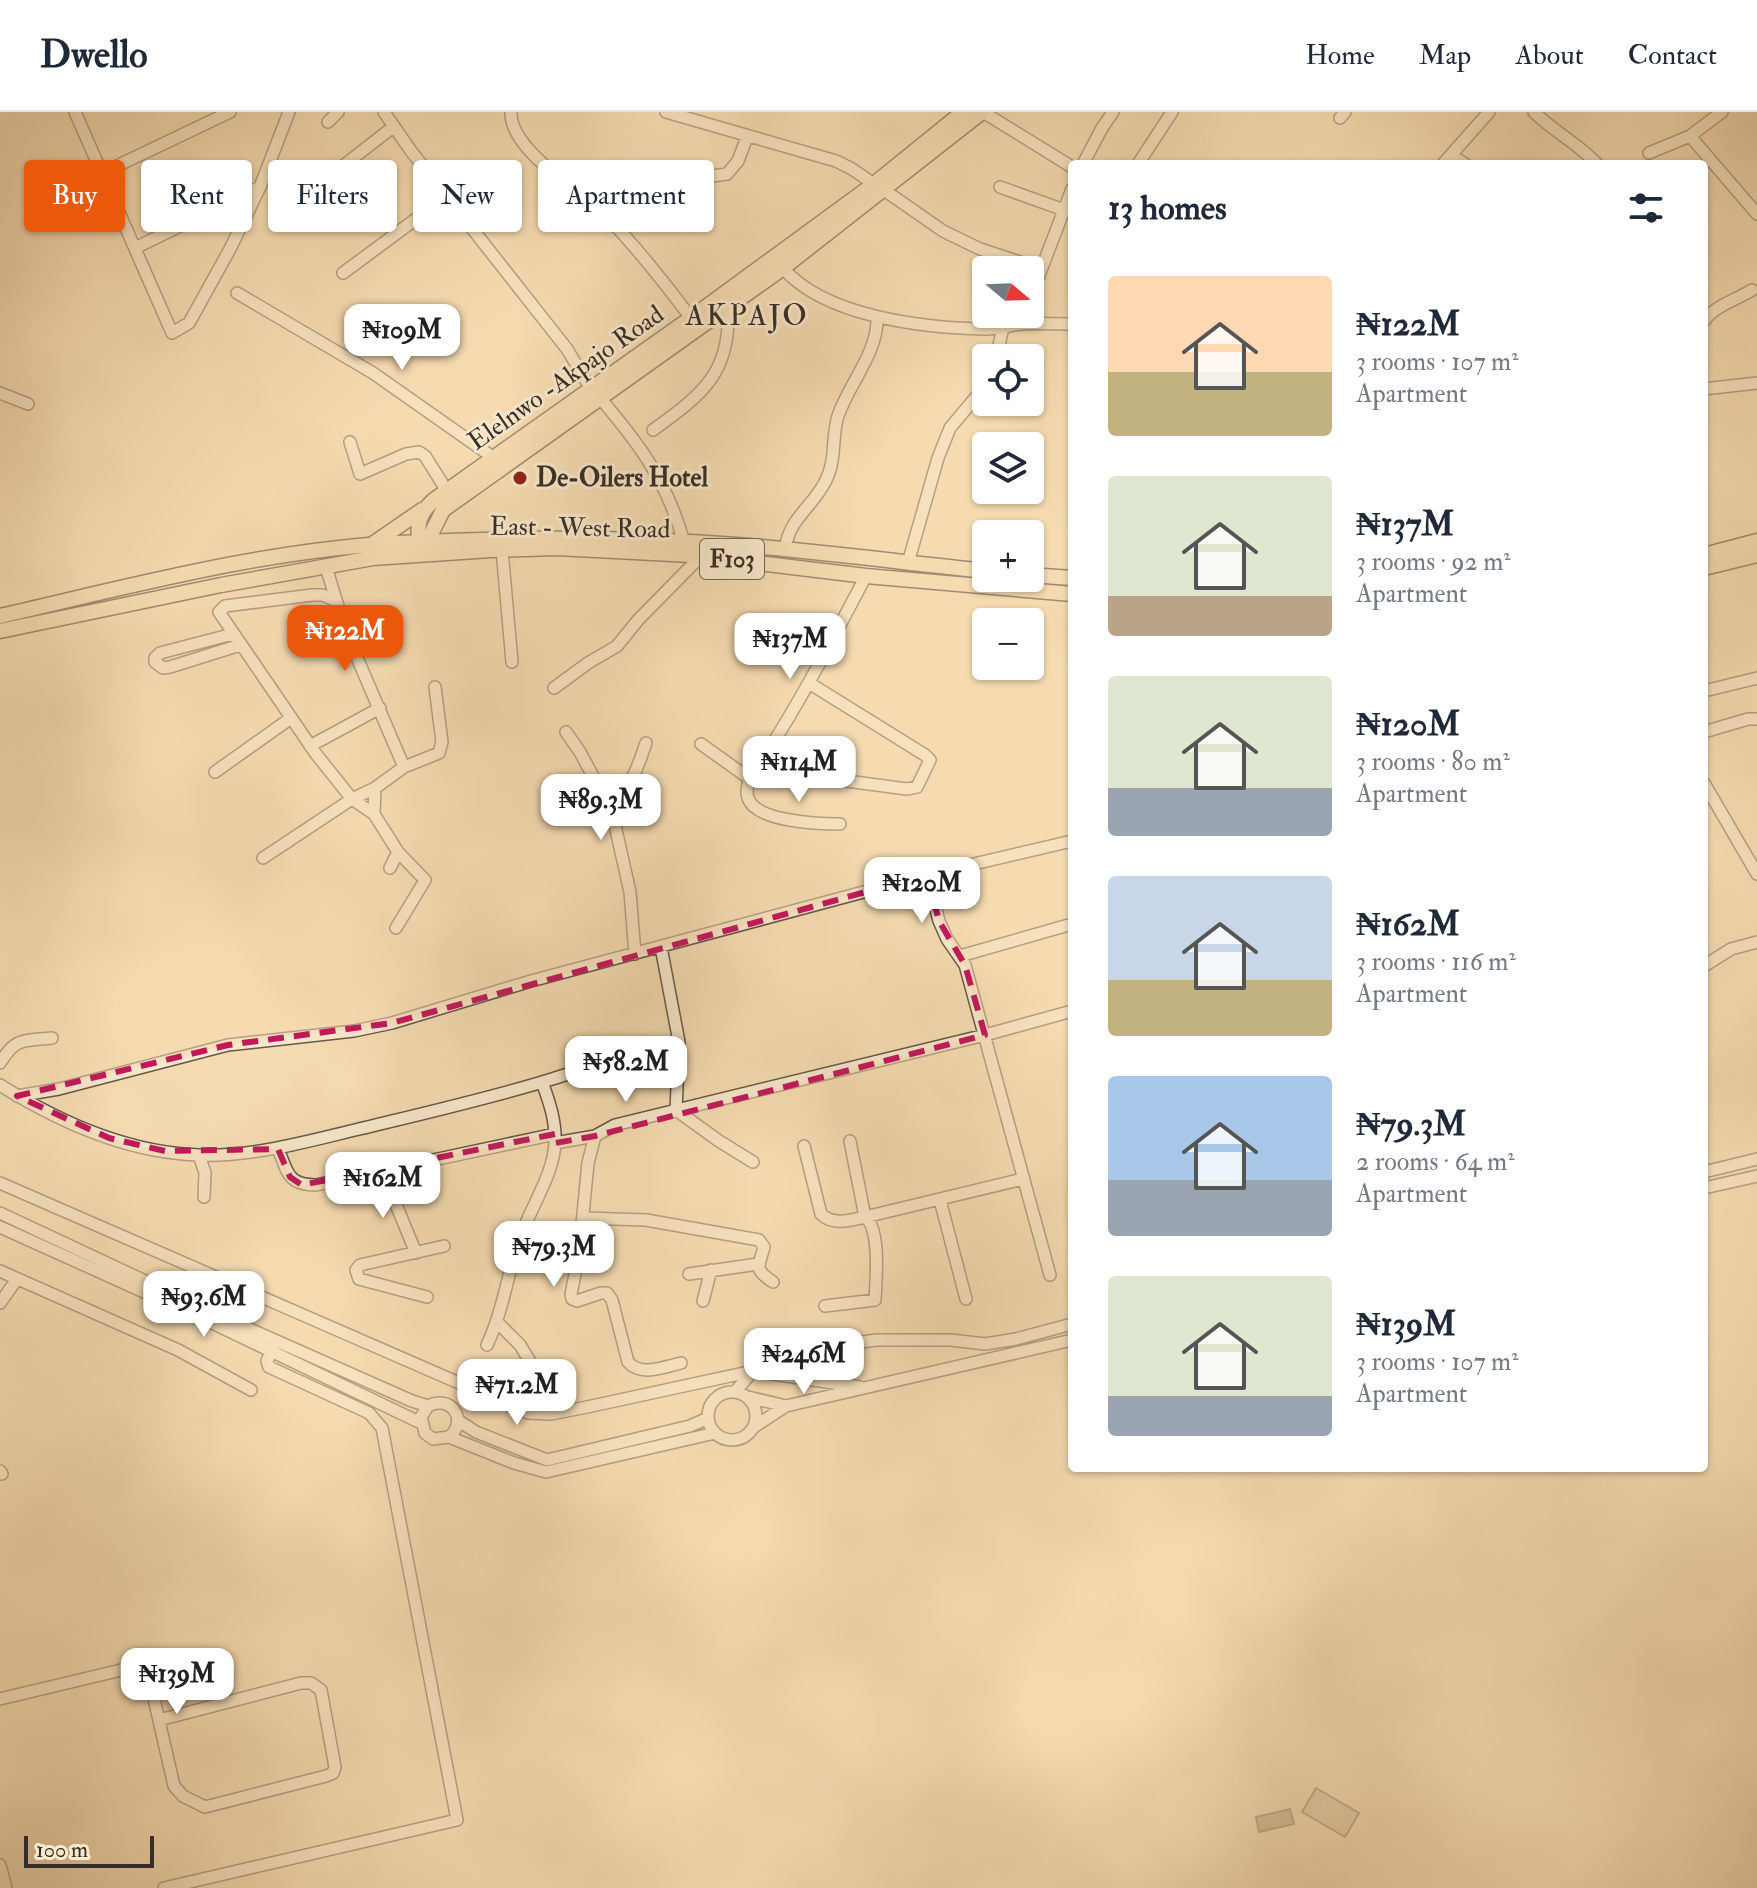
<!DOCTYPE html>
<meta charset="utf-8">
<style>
body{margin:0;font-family:"IM FELL Double Pica",serif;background:#f2f2f3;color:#1f2937;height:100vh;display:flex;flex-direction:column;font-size:30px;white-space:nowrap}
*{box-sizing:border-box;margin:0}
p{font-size:26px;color:#747a83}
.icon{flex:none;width:44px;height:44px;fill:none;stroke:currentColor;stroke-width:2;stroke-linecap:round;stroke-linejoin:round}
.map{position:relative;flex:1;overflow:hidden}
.drawer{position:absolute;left:1068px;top:48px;width:640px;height:1312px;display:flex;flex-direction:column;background:#fff;border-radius:8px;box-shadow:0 2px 6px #0004}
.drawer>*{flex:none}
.guide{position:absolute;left:24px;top:48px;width:760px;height:72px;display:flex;gap:16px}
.needle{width:52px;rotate:109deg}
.tools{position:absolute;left:972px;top:144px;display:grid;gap:16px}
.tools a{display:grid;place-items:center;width:72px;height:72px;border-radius:8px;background:#fff;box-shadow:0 2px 6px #0004;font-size:40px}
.scale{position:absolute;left:24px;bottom:20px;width:130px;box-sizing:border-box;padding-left:8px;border:4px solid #382d26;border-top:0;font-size:22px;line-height:28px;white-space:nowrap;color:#382d26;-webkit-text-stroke:6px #f8e8cc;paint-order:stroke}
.price{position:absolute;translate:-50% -68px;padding:0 18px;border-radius:16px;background:#fff;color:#222;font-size:26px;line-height:52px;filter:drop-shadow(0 2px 4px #0008)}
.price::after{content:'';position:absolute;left:50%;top:48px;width:24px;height:18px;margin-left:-12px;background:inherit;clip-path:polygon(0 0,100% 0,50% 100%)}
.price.selected{background:#ea580c;color:#fff}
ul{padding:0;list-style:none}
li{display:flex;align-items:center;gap:24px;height:200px;padding:0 40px}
li span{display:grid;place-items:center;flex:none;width:224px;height:160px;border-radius:8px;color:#555}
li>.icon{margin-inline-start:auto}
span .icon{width:96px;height:96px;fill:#fffc;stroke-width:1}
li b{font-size:34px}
h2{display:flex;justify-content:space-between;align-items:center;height:96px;padding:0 40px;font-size:34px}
.pill{padding:0 28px;border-radius:8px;background:#fff;box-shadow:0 2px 6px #0004;font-size:28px;line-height:72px}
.pill.selected{background:#ea580c;color:#fff}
header{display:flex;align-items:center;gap:48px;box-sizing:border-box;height:112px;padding:0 40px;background:#fff;border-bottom:2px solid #e0e1e3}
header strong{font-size:38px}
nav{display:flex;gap:44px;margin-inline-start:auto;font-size:28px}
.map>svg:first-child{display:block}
.green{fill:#d5bd99;stroke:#867560;stroke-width:2}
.water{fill:#b5a082;stroke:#83725d;stroke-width:2}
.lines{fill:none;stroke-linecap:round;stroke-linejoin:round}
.minor-casing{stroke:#675849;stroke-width:14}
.major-casing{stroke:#382d26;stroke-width:17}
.minor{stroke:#f8e8cc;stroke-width:11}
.major{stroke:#f5dbb1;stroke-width:14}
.marked{fill:none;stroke:#c2185b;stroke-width:6;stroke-dasharray:16 10;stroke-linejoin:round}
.poi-dot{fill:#8f2418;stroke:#f8e8cc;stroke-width:3}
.labels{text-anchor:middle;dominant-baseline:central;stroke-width:6;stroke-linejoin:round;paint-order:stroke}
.shield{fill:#f8e8cc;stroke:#726558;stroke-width:2}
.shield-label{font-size:24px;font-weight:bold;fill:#382d26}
.street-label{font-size:26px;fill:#382d26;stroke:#f8e8cc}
.poi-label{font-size:26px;font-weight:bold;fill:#382d26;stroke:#f8e8cc;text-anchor:start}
.quarter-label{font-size:30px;letter-spacing:2px;fill:#382d26;stroke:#f8e8cc}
</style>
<header>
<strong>Dwello</strong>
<nav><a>Home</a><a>Map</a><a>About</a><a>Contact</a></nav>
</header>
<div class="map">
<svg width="1757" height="1776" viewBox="0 0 1757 1776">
<rect width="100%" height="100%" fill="#f5dbb1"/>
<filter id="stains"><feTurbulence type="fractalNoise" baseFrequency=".0025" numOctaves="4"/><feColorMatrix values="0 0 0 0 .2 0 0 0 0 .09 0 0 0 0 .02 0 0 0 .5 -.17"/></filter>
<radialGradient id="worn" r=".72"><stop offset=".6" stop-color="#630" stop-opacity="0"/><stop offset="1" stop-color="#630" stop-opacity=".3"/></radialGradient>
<path class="green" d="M1316 1676 1359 1701 1345 1725 1302 1700Z"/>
<path class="water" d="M1290 1697 1294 1712 1259 1720 1256 1705Z"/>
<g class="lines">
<defs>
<path id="minor" d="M75 0 172 221 189 211 230 137 260 75 289 0
M384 0 411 39 567 237 591 277
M511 0C509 37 579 78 604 102 636 134 664 170 691 206
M666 0 836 49 852 57 874 72
M983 0 1072 55
M1534 0C1554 20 1579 32 1597 52
M1340 6 1345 0
M328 10 338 0
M1690 24 1757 102
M1649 41 1690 24 1722 0
M1452 44 1465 52
M1083 52 1102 16 1113 0
M1138 52 1172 0
M1443 52 1489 0
M343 54 393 15
M102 61 230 0
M642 64 674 80 697 77 712 64 727 62 738 49 747 25
M1000 75 1064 98
M884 78 943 119 980 137 1041 157
M135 136 260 75
M783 156C825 205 924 216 986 217 999 217 1010 213 1022 212 1039 211 1056 212 1072 212
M343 161 447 84
M237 181 373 261 494 346
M1030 187 1072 77
M1704 209C1714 194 1736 188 1752 178
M996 246 1003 216
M1704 277 1757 271
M0 281 28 292
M600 286C641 334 666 368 684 430
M653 318C703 282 731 261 728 195
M350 330 360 362 406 342 419 340 425 344 447 379
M502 438 512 550
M785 438C789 406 811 397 825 370 837 348 831 326 838 304 849 272 878 240 877 206
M908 451 938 346 950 316 986 273
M326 455 346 520 404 655
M334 488 323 483H312L225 494 219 500 316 642 352 687 374 702
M233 522 160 541 155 546V550L163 556 170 555 240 533
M554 576 588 551 617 534 638 508 702 443
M1704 579 1757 566
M566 620 580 640 612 700
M1704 620 1748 607H1757
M701 632 750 667
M310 634 380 596
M763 647 824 666 907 677 917 675 930 648 925 643 809 571
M215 660 291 606
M1704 671 1757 762
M375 676 374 702 398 740 390 756
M840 712C820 712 756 710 748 686 743 671 758 654 766 642 803 585 834 524 866 464
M263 746 352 687 375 676 404 655 439 641 442 630 435 575
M927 763 939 809 947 827 965 853 1050 1163
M396 816 425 768 398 740
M661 835 679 930 676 998
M635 842 630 780 612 700C614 689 622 683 628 673 637 660 641 645 646 631
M960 844 1072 812
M1704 854 1731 837 1757 830
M0 951C16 925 23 929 52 926
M0 973C59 1010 128 1041 199 1043 252 1045 305 1030 355 1018 417 1003 478 989 539 971 586 957 631 940 679 930
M17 984 59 977 228 933 354 919 392 911 531 869 927 763 1072 729
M676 998 719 1029 753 1050
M595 1024 588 1051 579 1143 571 1182 572 1187 577 1189 601 1181H607L612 1188 628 1250C641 1265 664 1255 681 1251
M555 1031 595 1024 615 1013 985 923 1072 899
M804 1034 821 1102C833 1114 851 1108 865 1105L1023 1067
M278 1037C288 1060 287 1073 316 1073L555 1022
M199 1043 205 1061 204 1085
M1704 1060 1757 1047
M383 1061 416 1141
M0 1071 528 1301 551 1302 587 1295 753 1259 853 1231 877 1228H951L985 1232 1016 1227 1072 1212
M1704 1076 1757 1064
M940 1088 966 1187
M0 1101 209 1199 412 1289 428 1294C451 1282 469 1308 449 1325L433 1327 425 1321 421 1305 428 1294
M583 1106 646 1108 759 1128 764 1135C759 1154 753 1157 773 1170
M0 1115 204 1207 421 1311
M0 1159 178 1238 251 1278
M689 1162 758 1152
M427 1185 359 1167 356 1158 360 1153 444 1134
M703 1189 711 1158
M0 1191 17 1167
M825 1194 875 1188C876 1169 881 1117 865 1105L850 1029
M498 1211 520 1233 540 1266
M487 1233C505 1195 508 1154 524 1116 535 1088 554 1060 555 1030 556 1009 549 989 542 970
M708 1304a24 24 0 1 1 48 0a24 24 0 1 1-48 0Z
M735 1280 753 1259 860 1275
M748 1285 786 1294
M459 1309 476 1320 547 1348 690 1314 708 1306
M754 1315 786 1294 1072 1228
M449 1325 514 1351 546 1360 715 1321
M0 1359 2 1362
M0 1587 134 1555C146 1559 148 1567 152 1578L174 1674 183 1684 205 1695 326 1664 333 1661 335 1655 321 1578 311 1571H301L159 1608
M0 1753 6 1776
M164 1776 457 1708 382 1316 369 1301 269 1255 267 1249 276 1229"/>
<path id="major" d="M374 431 422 398
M422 436C415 416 418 402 434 388L691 206 874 72 963 0
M428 437 433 418 443 398 783 156 982 0
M1704 443 1757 429
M1704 456 1757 443
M1030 463 1072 466
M0 504C131 474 264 438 399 431 496 426 593 425 690 430 789 435 888 449 986 459
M0 519 221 473 373 446 491 438 557 436 692 443 866 464 1072 482"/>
</defs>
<use href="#minor" class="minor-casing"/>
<use href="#major" class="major-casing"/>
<use href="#minor" class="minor"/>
<use href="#major" class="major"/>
</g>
<path d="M0 0H1757V1776H0ZM927 763 939 809 965 853 985 923 595 1024 555 1031V1022L302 1073 290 1065 278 1037 165 1039 109 1026 17 984 228 933 392 911Z" fill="#f5dbb1" fill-opacity=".55" fill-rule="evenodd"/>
<path class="marked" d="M927 763 939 809 965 853 985 923 595 1024 555 1031V1022L302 1073 290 1065 278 1037 165 1039 109 1026 17 984 228 933 392 911Z"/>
<circle class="poi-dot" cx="520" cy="366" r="8"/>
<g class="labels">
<rect class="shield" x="700" y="427" width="64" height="40" rx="6"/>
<g class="shield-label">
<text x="732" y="447">F103</text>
</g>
<g class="street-label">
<text transform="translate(566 266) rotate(-35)">Elelnwo -Akpajo Road</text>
<text transform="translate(580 416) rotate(1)">East - West Road</text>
</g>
<g class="poi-label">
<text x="536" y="366">De-Oilers Hotel</text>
</g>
<g class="quarter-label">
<text x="747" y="203">AKPAJO</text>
</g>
</g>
<rect width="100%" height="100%" filter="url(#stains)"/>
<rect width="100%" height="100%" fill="url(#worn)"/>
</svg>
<div class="tools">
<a><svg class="needle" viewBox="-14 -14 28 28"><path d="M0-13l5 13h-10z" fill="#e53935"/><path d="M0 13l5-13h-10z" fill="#747a83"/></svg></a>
<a><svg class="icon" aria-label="locate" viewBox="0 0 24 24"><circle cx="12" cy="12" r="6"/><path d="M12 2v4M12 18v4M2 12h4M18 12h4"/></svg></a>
<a><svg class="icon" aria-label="layers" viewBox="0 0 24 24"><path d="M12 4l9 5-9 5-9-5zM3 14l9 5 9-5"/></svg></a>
<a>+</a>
<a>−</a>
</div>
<div class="scale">100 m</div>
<b class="price" style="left:402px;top:260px">₦109M</b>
<b class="price selected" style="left:345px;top:561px">₦122M</b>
<b class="price" style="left:790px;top:569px">₦137M</b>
<b class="price" style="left:799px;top:692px">₦114M</b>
<b class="price" style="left:601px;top:730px">₦89.3M</b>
<b class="price" style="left:922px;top:813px">₦120M</b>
<b class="price" style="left:626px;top:992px">₦58.2M</b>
<b class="price" style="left:383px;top:1108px">₦162M</b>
<b class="price" style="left:554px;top:1177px">₦79.3M</b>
<b class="price" style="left:204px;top:1227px">₦93.6M</b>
<b class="price" style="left:804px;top:1284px">₦246M</b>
<b class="price" style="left:517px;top:1315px">₦71.2M</b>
<b class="price" style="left:177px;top:1604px">₦139M</b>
<div class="guide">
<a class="pill selected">Buy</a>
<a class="pill">Rent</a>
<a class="pill">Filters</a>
<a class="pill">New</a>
<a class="pill">Apartment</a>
</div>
<section class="drawer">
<h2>13 homes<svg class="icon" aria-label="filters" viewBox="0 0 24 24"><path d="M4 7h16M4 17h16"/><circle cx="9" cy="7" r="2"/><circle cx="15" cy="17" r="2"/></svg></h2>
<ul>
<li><span style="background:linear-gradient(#ffd9b3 60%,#c2b280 0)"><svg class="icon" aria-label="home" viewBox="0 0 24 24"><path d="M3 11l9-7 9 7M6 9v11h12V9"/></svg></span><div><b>₦122M</b><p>3 rooms · 107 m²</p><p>Apartment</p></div></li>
<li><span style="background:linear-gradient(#dfe7d0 75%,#b9a48a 0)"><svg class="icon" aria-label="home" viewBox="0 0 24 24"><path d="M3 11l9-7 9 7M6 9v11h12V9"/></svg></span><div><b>₦137M</b><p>3 rooms · 92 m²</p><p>Apartment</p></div></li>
<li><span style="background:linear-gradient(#dfe7d0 70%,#9aa5b1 0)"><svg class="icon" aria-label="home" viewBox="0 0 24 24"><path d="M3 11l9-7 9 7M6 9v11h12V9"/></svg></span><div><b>₦120M</b><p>3 rooms · 80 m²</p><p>Apartment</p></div></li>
<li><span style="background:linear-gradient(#c9d6e8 65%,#c2b280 0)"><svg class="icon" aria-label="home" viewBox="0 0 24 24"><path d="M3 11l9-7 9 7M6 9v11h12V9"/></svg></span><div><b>₦162M</b><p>3 rooms · 116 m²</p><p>Apartment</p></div></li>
<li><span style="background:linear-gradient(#a9c7e8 65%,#9aa5b1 0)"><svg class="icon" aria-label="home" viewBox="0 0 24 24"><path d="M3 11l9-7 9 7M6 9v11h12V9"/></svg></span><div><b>₦79.3M</b><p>2 rooms · 64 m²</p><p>Apartment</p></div></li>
<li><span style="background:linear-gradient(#dfe7d0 75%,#9aa5b1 0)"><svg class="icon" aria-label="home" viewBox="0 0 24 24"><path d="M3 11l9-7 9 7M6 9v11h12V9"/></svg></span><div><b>₦139M</b><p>3 rooms · 107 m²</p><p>Apartment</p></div></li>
</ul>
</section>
</div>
